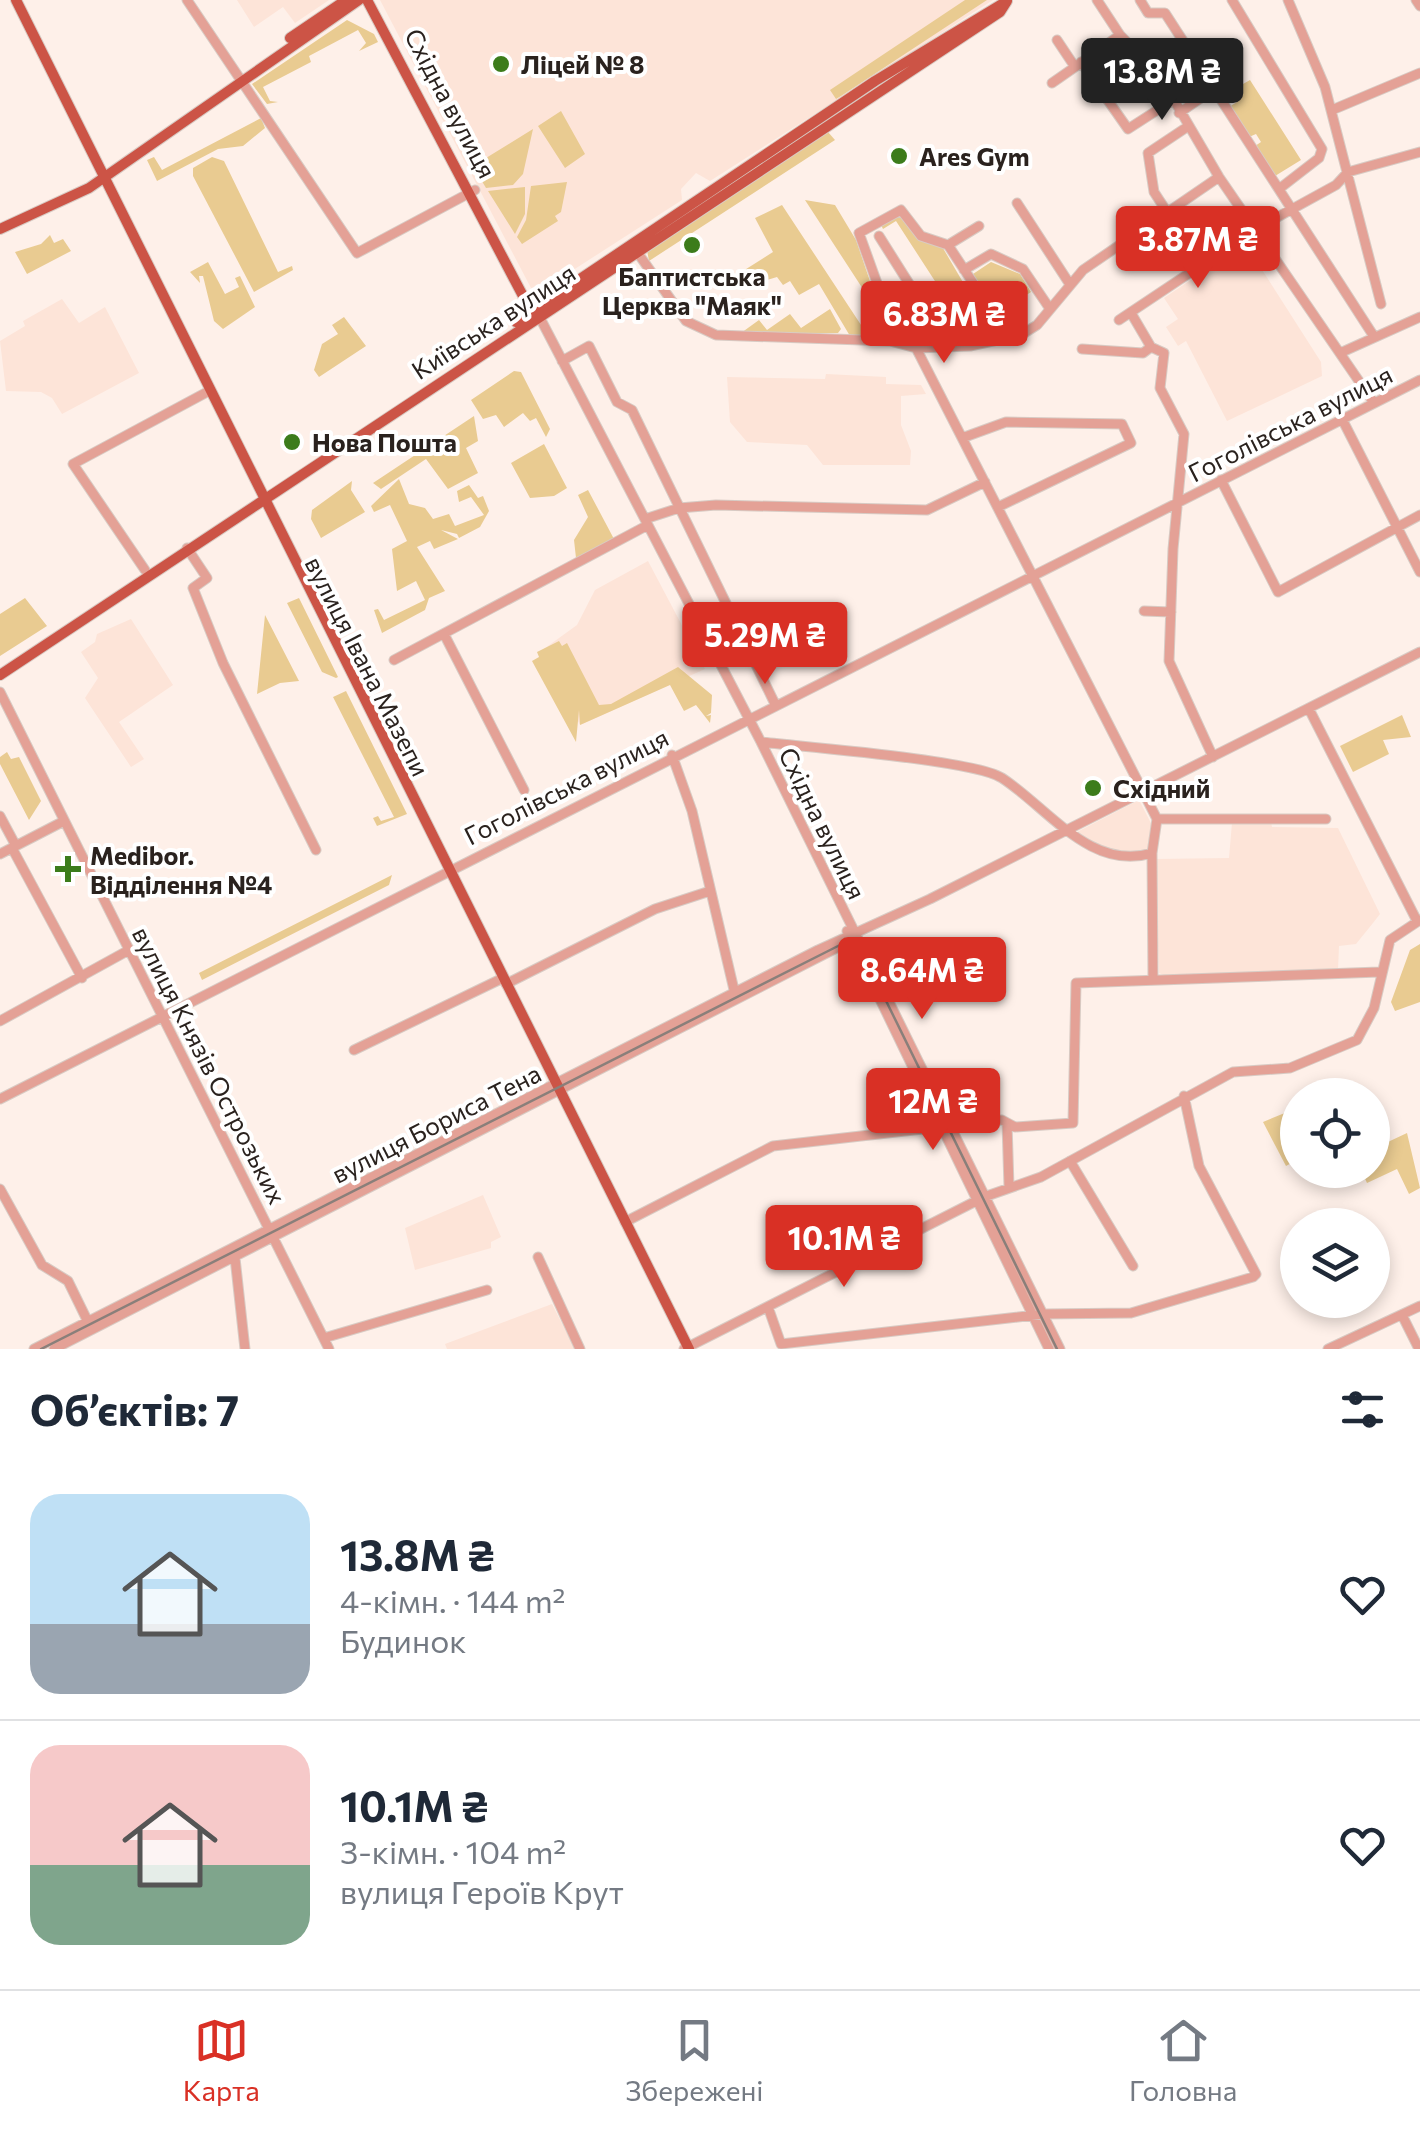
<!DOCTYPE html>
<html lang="uk">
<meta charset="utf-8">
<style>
body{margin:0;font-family:Commissioner,sans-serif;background:#f6f6f7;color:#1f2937;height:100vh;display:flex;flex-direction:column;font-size:38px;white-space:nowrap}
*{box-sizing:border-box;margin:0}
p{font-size:32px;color:#747a83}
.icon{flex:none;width:55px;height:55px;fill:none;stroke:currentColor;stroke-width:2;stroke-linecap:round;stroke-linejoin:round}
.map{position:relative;height:1349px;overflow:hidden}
.drawer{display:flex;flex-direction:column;background:#fff;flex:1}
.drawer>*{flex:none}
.controls{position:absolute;left:1280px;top:1078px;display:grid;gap:20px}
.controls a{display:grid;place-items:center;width:110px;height:110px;border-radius:50%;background:#fff;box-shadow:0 5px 15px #0003;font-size:50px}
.price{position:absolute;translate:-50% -85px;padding:0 22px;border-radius:10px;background:#d93025;color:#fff;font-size:32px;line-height:65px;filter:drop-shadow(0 2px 5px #0008)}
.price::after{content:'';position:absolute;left:50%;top:60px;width:30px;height:22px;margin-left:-15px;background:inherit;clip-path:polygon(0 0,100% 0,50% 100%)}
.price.on{background:#222;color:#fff}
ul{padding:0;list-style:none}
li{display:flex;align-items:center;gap:30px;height:250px;padding:0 30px}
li+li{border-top:2px solid #e0e1e3}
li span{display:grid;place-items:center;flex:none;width:280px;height:200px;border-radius:30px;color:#555}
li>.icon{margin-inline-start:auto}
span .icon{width:120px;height:120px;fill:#fffc;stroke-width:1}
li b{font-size:42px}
h2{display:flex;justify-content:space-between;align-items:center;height:120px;padding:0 30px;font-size:42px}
.menu{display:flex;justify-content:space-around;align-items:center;height:140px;border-top:2px solid #e0e1e3;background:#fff;font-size:28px;color:#747a83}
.menu a{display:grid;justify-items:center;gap:5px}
.menu .on{color:#d93025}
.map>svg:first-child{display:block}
.built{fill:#fde4d8}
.green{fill:#e9cb91}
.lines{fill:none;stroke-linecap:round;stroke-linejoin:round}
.minor-casing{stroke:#d8cbc4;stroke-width:11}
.major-casing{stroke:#d8cbc4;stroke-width:12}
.minor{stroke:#e4a196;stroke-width:9}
.major{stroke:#cc5446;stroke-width:10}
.tram{stroke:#8a7f7a;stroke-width:2.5}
.poi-dot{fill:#3c7c1b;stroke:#fff;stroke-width:4}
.labels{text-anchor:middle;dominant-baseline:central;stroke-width:8;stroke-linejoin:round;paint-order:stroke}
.poi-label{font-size:25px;font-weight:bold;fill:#2a221e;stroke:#fff;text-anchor:start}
.street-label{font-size:25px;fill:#2a221e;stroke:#fff}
</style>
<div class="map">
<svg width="1420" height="1349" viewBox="0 0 1420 1349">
<rect width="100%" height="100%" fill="#fef0e9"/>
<path class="built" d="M237 0H329L295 23 283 7 254 27Z
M380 0H993L710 181 696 173 681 189 682 200 539 292 531 288Z
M1245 243 1321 362 1322 376 1227 421 1186 341 1178 346 1166 327 1178 319 1164 298Z
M62 299 79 323 105 307 139 373 62 414 52 398 41 392 6 391 0 341 25 326 23 321Z
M826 374 886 377V384L921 385 926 394 901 396V425L911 451 910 465H823L807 445 747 442 730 422 727 377 825 379Z
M648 561 705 669 580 725 541 651 577 625 595 590Z
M131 619 173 685 119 722 144 759 131 767 85 698 98 678 81 652 95 642 97 634Z
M1139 800 1153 827 1150 849 1138 854 1100 847 1077 832Z
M1271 822 1272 827 1338 828 1380 914 1373 923 1356 944 1339 946 1338 970 1166 976 1159 973 1155 859 1229 858 1232 823Z
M483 1195 501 1237 491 1242V1248L415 1270 405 1228Z
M552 1304 575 1349H447L445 1344Z"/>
<path class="green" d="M965 0H987L841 96 836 99 830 90Z
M347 20 374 34 378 42 359 51 366 43 358 30 309 56 311 62 263 87 270 101 278 102 267 104 252 84Z
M1239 78 1243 84 1250 80 1301 160 1275 176 1255 146 1261 142 1256 134 1249 137 1229 107 1237 102 1227 86Z
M561 111 585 154 565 168 538 126Z
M261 118 265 128 243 146 218 149 157 181 147 160 154 157 162 170Z
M533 129 523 174 513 185 486 188 473 166Z
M828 132 835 140 649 261 647 250Z
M212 157 224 161 278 272 292 266 293 270 254 292 193 176V168Z
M567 182 561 212 555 216 558 221 522 244 517 237 526 220 531 186Z
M525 187V214L515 234 488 191Z
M805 200 835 205 856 240 871 284 898 325 896 336 877 334 887 326Z
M782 205 865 331 866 336H850L819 284 799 295 790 281 783 285 777 277 751 285 743 271 773 252 755 218Z
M898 216 940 243 971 296 955 312 896 221 883 229 881 225Z
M50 235 54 243 63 239 71 251 27 274 15 252 41 244Z
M208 262 225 294 239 287 235 278 240 276 255 307 223 329 214 321 203 276H199L200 283 190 272Z
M991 262 1020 274 1031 292 999 313 973 274Z
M830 309 841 329 838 333H741L759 320 767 330 790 314 801 328Z
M344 317 366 346 319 377 314 370 322 344 338 334 332 325Z
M514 371 521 372 550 429 546 437 536 418 530 421 523 413 504 427 496 415 483 419 471 400Z
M474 416 478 441 466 448 478 473 448 489 426 459 381 489 373 483Z
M544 444 567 488 554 496 530 498 511 463Z
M399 479 409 504 425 508 433 519 449 514 455 526 484 515 471 497 459 502 457 491 469 485 478 498 483 496 489 511 480 527 459 538 457 534 441 530 458 539 434 549 430 541 417 547 445 591 429 598 425 610 382 633 374 610 378 609 384 620 425 600 416 581 397 591 392 549 407 541 390 505 374 512 371 506Z
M352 481 351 490 365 512 321 538 311 519 312 510Z
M588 490 614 539 576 558 574 540 588 517 578 495Z
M25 598 47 626 0 656V614Z
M299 598 338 677 336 678 322 672 287 603Z
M265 615 299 681 280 683 257 694Z
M559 641 562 646 567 643 599 705 611 704 678 667 712 695 711 713 706 716 711 715 710 723 696 705 684 711 670 685 580 725 579 710 576 742 532 661 539 657 537 652Z
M346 691 407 814 377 826 373 818 378 816 381 821 394 817 333 697Z
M1402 715 1411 737 1383 740 1389 754 1353 772 1340 746Z
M7 752 11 759 19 757 41 801 29 820 0 764V757Z
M392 875 389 885 202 980 199 973Z
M1420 944V1002L1395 1011 1391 1002 1410 950Z
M1297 1108V1160L1286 1166 1263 1122Z
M1407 1133 1420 1188 1409 1194 1397 1169 1367 1183 1361 1170H1372L1373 1149Z"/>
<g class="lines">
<defs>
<path id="minor" d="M187 0 357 253 475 190
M1097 0 1120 35 1160 76 1219 177 1374 403
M1140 0 1148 13H1165L1373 335
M1232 0 1322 149 1319 158 1279 189
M1288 0 1325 87 1381 304
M1416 0 1420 6
M1057 40 1075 67 1120 35
M1081 62 1128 129 1173 100
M1052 83 1075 67
M1332 110 1420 73
M1179 113 1214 89
M1017 203 1069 283
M1167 212 1154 192 1148 153 1187 127
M879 236 927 312 929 324 916 348
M948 245 979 226
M637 252 686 321 716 335 890 341 916 348 970 346 1021 335 1037 325 1083 270 1219 177
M964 270 991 254 1023 269 1050 309
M1131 313 1151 347 1164 353 1160 388 1184 434 1173 549 1169 661 1213 757
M539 316 761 742 1060 1349
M1119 320 1254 230 1336 185 1348 172 1420 152
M1010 339 948 245 921 236 901 210 859 233 877 283 916 348 1157 819
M1082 349 1143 353 1151 347
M1340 353 1420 317
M562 361 589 346 617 402 632 410 775 704
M1342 419 1420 572
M962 438 1006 422 1122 424 1131 443 998 507
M1221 480 1278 592 1420 515
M645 519 679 508 716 505 927 510 985 482
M187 548 207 578 193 588 223 663 316 850
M145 570 73 464 209 391
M1144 611 1171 612
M444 634 524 790
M394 660 648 525
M0 692 329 1349
M1309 709 1417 921
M761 742C805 747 974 760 1002 778 1047 807 1091 872 1152 853L1157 819H1326
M672 755 692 811 735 994
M0 816 16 846
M12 848 82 978
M1152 853 1153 980
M0 854 64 821
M847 931 1049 1349
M506 984 655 909 710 891
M0 1021 129 950
M354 1050 503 978
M0 1099 1420 380
M1007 1123 1009 1187
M1070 1161 1133 1266
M0 1189 42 1265 68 1281 90 1326
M625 1222 773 1146 1002 1120 1015 1127 1073 1123 1076 983 1379 972
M538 1257 580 1349
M235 1258 245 1349
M768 1307 781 1344 1044 1314 1131 1313 1253 1277 1256 1274 1199 1166 1184 1096
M1402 1315 1419 1349
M324 1338 487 1290
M34 1349 818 950 930 899 1420 652
M54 1349 852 940
M684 1349 984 1197 1041 1177 1233 1072 1290 1068 1357 1040 1374 1008 1390 940 1420 920
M1328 1349 1420 1306"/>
<path id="major" d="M16 0 689 1349
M367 0 532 313
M290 38 346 0
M0 229 89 188 359 0
M516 322 875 81 1007 1
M0 675 1000 12 1007 1"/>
</defs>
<use href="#minor" class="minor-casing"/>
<use href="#major" class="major-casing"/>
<use href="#minor" class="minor"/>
<use href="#major" class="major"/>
<path class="tram" d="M41 1349 840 945 854 948 866 960 1057 1349"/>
</g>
<g class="poi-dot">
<circle cx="501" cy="64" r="10"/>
<circle cx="899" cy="156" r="10"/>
<circle cx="692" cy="245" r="10"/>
<circle cx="292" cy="442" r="10"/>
<circle cx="1093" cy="788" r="10"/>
<path d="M63 854h10v10h10v10h-10v10h-10v-10h-10v-10h10z"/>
</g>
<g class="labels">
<g class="poi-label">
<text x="521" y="64">Ліцей № 8</text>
<text x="919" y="156">Ares Gym</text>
<text x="692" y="276" text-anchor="middle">Баптистська<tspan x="692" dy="29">Церква "Маяк"</tspan></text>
<text x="312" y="442">Нова Пошта</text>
<text x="1113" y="788">Східний</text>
<text x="90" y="855">Medibor.<tspan x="90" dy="29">Відділення №4</tspan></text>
</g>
<g class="street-label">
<text transform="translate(451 103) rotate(62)">Східна вулиця</text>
<text transform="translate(493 321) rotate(-33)">Київська вулиця</text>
<text transform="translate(1290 423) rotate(-27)">Гоголівська вулиця</text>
<text transform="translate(368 666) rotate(63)">вулиця Івана Мазепи</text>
<text transform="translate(566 786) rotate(-27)">Гоголівська вулиця</text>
<text transform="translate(823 823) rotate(64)">Східна вулиця</text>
<text transform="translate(210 1065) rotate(63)">вулиця Князів Острозьких</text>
<text transform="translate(436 1123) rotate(-27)">вулиця Бориса Тена</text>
</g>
</g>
</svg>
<div class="controls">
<a><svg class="icon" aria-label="locate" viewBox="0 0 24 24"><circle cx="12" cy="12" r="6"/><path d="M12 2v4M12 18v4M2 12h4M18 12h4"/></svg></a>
<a><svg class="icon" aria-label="layers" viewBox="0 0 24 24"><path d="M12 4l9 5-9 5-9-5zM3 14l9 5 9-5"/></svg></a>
</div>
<b class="price on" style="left:1162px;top:123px">13.8M ₴</b>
<b class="price" style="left:1198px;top:291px">3.87M ₴</b>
<b class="price" style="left:944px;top:366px">6.83M ₴</b>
<b class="price" style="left:765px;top:687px">5.29M ₴</b>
<b class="price" style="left:922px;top:1022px">8.64M ₴</b>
<b class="price" style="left:933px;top:1153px">12M ₴</b>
<b class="price" style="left:844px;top:1290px">10.1M ₴</b>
</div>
<section class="drawer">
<h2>Об’єктів: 7<svg class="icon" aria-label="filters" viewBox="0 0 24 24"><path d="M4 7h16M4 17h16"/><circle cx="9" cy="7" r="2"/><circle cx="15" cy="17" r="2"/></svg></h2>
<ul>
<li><span style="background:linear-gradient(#bfe0f5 65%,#9aa5b1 0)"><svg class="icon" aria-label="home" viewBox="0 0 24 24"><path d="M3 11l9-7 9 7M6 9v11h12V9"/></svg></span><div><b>13.8M ₴</b><p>4-кімн. · 144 m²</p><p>Будинок</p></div><svg class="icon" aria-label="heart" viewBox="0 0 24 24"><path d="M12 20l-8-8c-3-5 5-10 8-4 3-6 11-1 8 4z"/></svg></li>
<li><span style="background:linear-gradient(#f6c9c9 60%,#7fa58c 0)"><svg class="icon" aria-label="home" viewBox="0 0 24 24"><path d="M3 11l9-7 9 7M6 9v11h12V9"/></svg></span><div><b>10.1M ₴</b><p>3-кімн. · 104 m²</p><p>вулиця Героїв Крут</p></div><svg class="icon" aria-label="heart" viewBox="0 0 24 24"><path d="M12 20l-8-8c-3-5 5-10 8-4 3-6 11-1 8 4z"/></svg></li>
</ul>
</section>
<nav class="menu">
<a class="on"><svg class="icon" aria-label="map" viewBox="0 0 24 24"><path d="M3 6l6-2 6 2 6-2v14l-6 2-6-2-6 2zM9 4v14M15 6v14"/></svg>Карта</a>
<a><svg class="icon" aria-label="saved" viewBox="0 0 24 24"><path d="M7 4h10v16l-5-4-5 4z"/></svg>Збережені</a>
<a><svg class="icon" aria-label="home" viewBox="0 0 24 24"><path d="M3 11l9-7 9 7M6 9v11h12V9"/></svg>Головна</a>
</nav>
